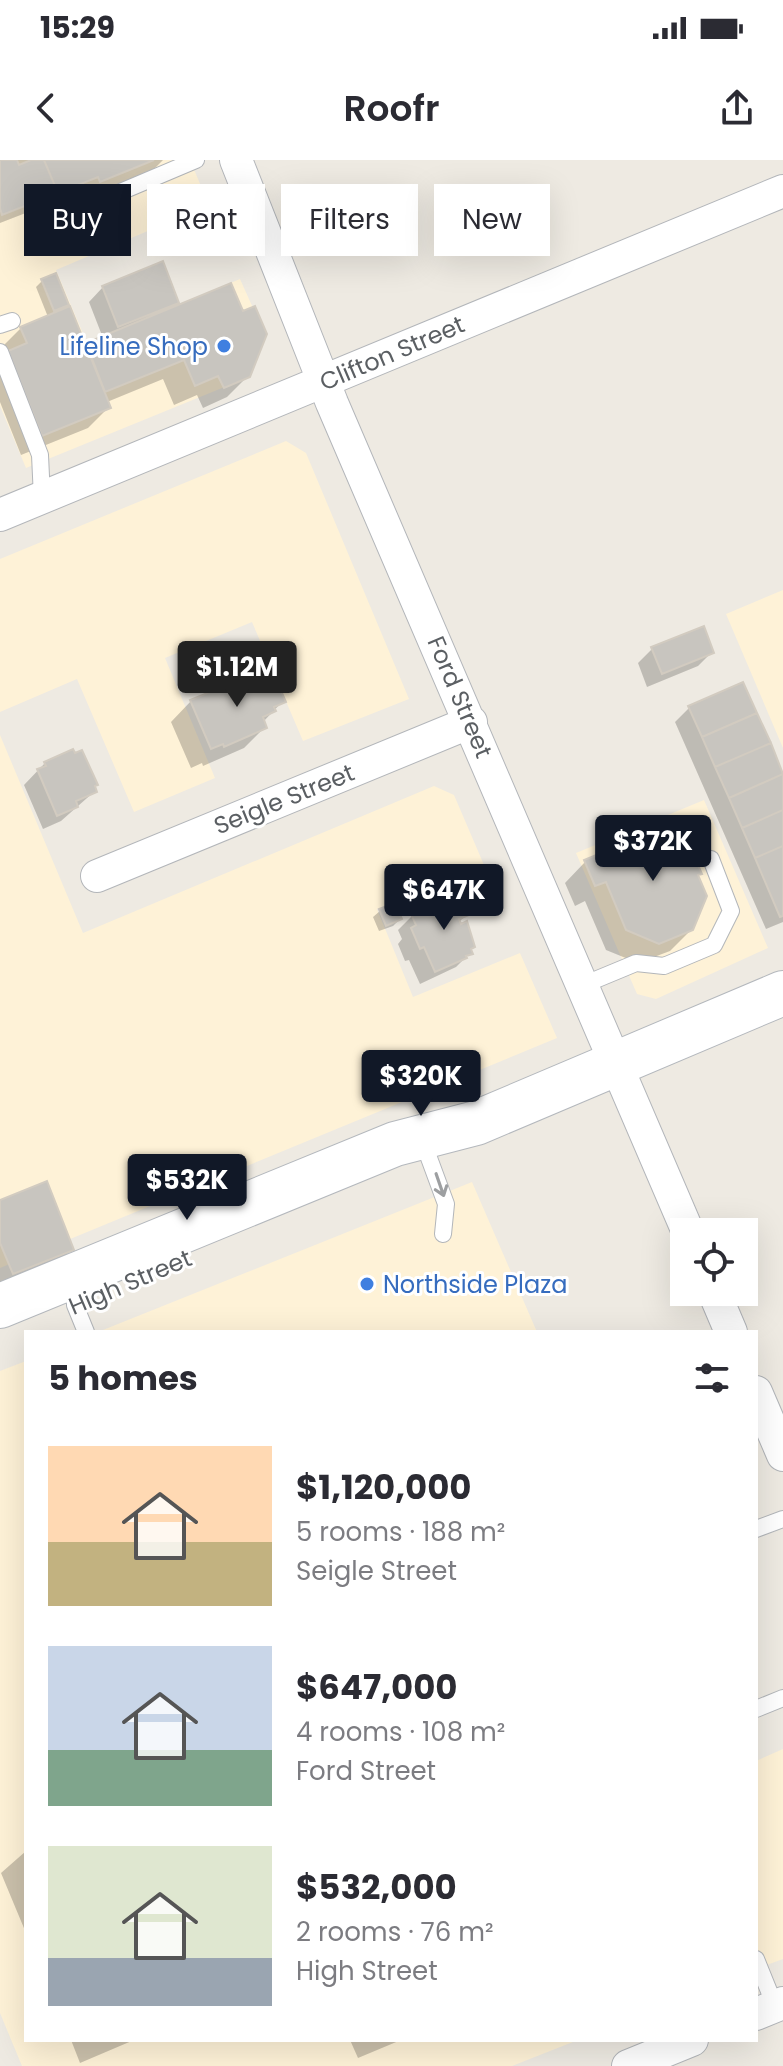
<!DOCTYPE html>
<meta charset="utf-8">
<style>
body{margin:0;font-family:Poppins,sans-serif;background:#f7f7f7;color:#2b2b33;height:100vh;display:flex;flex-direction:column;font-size:30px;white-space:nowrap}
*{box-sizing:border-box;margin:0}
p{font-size:26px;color:#7c7c81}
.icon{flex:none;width:44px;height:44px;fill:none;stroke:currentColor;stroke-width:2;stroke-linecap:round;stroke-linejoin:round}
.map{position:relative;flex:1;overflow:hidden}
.details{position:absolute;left:24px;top:1170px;width:734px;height:712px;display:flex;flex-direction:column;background:#fff;border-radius:0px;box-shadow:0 8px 32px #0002}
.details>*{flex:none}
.hud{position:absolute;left:24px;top:24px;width:736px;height:72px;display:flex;gap:16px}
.fabs{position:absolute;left:670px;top:1058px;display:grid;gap:16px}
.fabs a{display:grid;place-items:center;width:88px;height:88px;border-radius:0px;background:#fff;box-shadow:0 8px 32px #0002;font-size:40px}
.price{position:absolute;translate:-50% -68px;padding:0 18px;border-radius:8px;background:#111827;color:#fff;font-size:26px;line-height:52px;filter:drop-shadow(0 2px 4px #0008)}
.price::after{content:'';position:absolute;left:50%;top:48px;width:24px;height:18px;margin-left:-12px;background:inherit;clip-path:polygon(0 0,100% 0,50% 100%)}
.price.on{background:#222;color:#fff}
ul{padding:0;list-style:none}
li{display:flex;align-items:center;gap:24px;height:200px;padding:0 24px}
li span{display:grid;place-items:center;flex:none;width:224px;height:160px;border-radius:0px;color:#555}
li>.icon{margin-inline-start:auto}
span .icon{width:96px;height:96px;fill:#fffc;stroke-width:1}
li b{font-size:34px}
h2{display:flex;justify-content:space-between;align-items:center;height:96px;padding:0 24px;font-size:34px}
.pill{padding:0 28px;border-radius:0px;background:#fff;box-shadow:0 8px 32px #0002;font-size:28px;line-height:72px}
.pill.on{background:#111827;color:#fff}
.status{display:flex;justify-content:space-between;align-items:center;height:56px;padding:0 40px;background:#fff;direction:ltr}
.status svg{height:22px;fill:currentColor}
header{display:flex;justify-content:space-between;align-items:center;height:104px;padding:0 24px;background:#fff;font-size:36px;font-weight:600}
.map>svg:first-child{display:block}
.commercial{fill:#fef2d7}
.shadow{fill:#0003}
.building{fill:#c8c5bf;stroke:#d2cbc0;stroke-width:2}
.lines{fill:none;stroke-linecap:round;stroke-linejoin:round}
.lane-casing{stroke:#b3b6ba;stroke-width:18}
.street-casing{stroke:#b3b6ba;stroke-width:34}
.secondary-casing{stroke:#b4b8bd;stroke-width:46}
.lane{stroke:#fff;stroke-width:16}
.street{stroke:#fff;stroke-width:32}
.secondary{stroke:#fff;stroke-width:44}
.oneway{stroke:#9d9fa1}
.shop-dot{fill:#3f7fe0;stroke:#fff;stroke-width:3}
.labels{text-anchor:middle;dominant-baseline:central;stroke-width:6;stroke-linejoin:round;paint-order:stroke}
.shop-label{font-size:24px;fill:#366cbe;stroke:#fff;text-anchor:end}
.street-label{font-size:24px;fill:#5b5f63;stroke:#fff}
</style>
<div class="status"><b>15:29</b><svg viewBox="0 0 49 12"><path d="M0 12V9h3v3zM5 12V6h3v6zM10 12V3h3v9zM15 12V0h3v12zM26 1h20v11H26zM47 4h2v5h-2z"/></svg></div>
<header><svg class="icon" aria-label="back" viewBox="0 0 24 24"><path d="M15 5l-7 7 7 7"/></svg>Roofr<svg class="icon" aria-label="share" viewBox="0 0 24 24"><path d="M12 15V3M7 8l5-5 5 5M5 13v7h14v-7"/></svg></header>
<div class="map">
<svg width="783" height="1906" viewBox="0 0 783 1906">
<rect width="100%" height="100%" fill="#eeeae2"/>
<path class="commercial" d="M0 0H190L209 45 56 110 87 183 240 119 265 175 249 217 26 308 0 246Z
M286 281 306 293 409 539 303 581 252 462 165 498 215 618 134 652 77 519 0 552V399Z
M783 430V588L726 454Z
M0 575 83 773 434 626 454 635 484 705 377 749 413 837 520 793 557 878 0 1108Z
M704 640 768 788 656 839 637 834 576 693Z
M472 1022 537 1172H98Z
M26 1201V1880H578L512 1906H22L0 1853V1211Z
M783 1589V1799L756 1809V1601Z"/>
<path class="shadow" d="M0 0H163L150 13 79 41 77 36 37 53 36 49 0 63Z
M43 120 67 145 58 153 84 186 103 178 89 142 103 127 177 142 168 151 248 216 227 237 203 248 197 235 174 245 163 219 107 242 109 247 88 268 21 295 0 242V189L21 168 48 157 36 127Z
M652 489 712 492 698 506 647 527 638 503Z
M261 523 283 541 263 562 265 567 244 588 203 606 202 603 191 608 171 562 191 541Z
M689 548 783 617V762L766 769 675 562Z
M45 603 95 631 61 661 43 669 24 625Z
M585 702 700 714 697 717 692 769 670 791 638 803 606 790 585 741 575 746 565 723Z
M380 751 400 759 393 766 379 771 373 757Z
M467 754 459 762 470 793 456 807 420 824 409 800 405 801 398 784 402 779 398 770 412 756Z
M0 1042 72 1089 51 1110 0 1130Z
M26 1691V1773L1 1713Z
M71 1880H134L80 1903Z
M350 1880H401L358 1898Z"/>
<path class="building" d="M0 0H17L19 5 31 0H44L58 33 2 55 0 48Z
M44 0H154L100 22 98 17 58 33Z
M163 101 179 143 118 167 102 126Z
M56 113 69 145 54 151 41 119Z
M231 123 243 151 255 146 267 174 250 217 224 228 218 216 195 226 184 200 105 232 86 183Z
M70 146 111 248 42 276 8 191 27 183 20 167Z
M704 466 714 493 662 514 651 487Z
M259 512 262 520 274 515 286 542 274 547 276 551 263 557 267 568 224 587 223 584 211 589 190 540Z
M743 522 757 553 702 577 688 546Z
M757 553 771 583 715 607 702 577Z
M771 583 783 614 729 638 715 607Z
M73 589 75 593 82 590 98 625 95 626 97 632 76 641 78 647 57 656 37 609 46 606 44 602Z
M783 614V650L742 668 729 638Z
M783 650V686L755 698 742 668Z
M679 661 702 714 698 715 707 736 693 770 659 784 626 770 606 722 595 726 584 700Z
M783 686V756L780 757 755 698Z
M460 732 469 755 459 759 461 764 467 761 475 787 471 789 473 794 466 796 467 798 435 812 424 787 420 789 411 768 416 765 411 754Z
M387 746 389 749 396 746 402 759 386 766 379 749Z
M47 1021 74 1090 13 1114 0 1083V1040Z"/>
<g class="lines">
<defs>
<path id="lane" d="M66 55 196 0
M0 165 12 161
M0 192 40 295 42 338
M583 825 636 803 664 806 714 785 731 751 711 699
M422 979 446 1044 443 1074
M75 1145 86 1172
M756 1369 783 1359
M756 1549 783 1538
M756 1799 775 1846"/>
<path id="street" d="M236 0 332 243 688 1072
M0 355 783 31
M97 716 471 562
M714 1132 731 1172
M756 1232 783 1295
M756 1854 783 1843
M628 1906 692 1880"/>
<path id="secondary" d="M0 1146 395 984 476 963 783 833"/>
</defs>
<use href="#lane" class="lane-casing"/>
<use href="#street" class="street-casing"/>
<use href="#secondary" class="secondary-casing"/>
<use href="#lane" class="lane"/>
<use href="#street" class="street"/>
<use href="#secondary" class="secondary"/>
</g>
<defs><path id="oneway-shaft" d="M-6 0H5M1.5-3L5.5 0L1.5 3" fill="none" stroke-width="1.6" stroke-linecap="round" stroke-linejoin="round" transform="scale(2)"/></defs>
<use class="oneway" href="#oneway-shaft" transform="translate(440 1025) rotate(71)"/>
<g class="shop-dot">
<circle cx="224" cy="186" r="8"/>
<circle cx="367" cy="1124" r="8"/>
</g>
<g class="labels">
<g class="shop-label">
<text x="208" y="186">Lifeline Shop</text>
<text x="383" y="1124" text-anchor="start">Northside Plaza</text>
</g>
<g class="street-label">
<text transform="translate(392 193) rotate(-23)">Clifton Street</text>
<text transform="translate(460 537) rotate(67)">Ford Street</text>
<text transform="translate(284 639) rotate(-22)">Seigle Street</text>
<text transform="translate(130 1122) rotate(-23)">High Street</text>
</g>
</g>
</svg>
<div class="fabs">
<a><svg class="icon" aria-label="locate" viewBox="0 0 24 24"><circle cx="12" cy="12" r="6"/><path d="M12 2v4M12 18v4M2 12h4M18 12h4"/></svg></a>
</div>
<b class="price on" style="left:237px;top:549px">$1.12M</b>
<b class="price" style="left:653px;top:723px">$372K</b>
<b class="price" style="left:444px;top:772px">$647K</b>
<b class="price" style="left:421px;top:958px">$320K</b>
<b class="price" style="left:187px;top:1062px">$532K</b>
<div class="hud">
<a class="pill on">Buy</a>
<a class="pill">Rent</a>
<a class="pill">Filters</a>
<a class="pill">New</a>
</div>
<section class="details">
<h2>5 homes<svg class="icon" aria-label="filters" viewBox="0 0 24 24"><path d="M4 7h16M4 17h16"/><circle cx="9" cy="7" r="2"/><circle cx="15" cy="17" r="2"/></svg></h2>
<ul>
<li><span style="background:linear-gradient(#ffd9b3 60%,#c2b280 0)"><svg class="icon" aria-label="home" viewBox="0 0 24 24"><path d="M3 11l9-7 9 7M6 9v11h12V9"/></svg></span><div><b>$1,120,000</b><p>5 rooms · 188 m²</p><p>Seigle Street</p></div></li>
<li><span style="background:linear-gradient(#c9d6e8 65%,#7fa58c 0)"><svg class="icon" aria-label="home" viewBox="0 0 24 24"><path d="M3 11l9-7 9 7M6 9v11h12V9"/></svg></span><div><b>$647,000</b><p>4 rooms · 108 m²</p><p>Ford Street</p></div></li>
<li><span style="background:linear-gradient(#dfe7d0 70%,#9aa5b1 0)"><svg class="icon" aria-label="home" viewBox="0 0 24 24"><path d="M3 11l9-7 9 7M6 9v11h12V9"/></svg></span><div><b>$532,000</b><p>2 rooms · 76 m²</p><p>High Street</p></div></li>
</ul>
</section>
</div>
